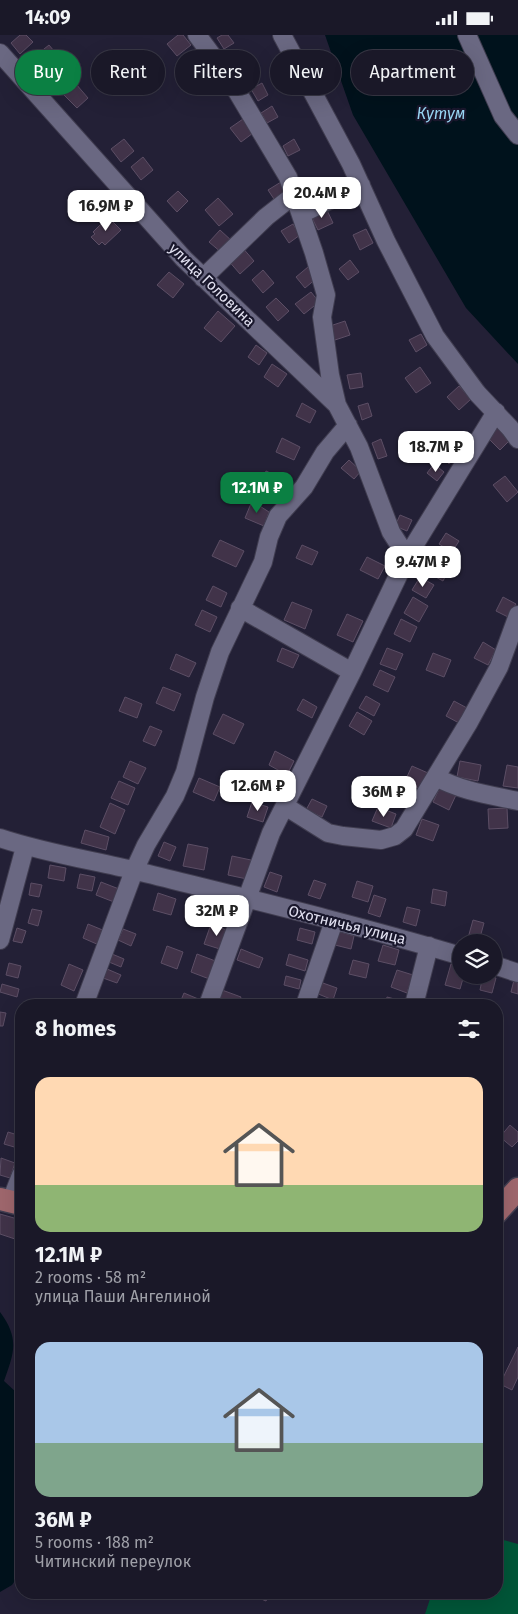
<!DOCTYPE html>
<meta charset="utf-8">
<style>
body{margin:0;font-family:"Fira Sans",sans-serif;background:#232130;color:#f1f3f6;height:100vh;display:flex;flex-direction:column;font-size:19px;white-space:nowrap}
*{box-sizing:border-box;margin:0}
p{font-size:16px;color:#9fa0a8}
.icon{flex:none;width:28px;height:28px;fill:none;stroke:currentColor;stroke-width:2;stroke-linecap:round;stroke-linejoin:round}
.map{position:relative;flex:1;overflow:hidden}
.sheet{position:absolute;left:15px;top:964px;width:488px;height:600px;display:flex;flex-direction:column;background:#1a1828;border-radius:20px;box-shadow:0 5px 20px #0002,0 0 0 1px #383745}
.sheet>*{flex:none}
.banner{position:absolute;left:15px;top:15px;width:489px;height:45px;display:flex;gap:10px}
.tools{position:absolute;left:452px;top:899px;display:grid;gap:10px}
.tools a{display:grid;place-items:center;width:50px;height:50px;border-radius:50%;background:#1a1828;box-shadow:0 5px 20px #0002,0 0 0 1px #383745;font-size:25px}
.price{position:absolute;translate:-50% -42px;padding:0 11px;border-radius:10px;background:#fff;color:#222;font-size:16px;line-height:32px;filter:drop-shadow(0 1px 2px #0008)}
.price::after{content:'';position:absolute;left:50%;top:30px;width:15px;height:11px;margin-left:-8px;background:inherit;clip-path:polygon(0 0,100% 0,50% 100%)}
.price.on{background:#0b8043;color:#fff}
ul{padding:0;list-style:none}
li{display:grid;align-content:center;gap:10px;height:265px;padding:0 20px}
li span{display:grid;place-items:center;height:155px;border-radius:15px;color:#555}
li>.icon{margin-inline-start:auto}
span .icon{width:90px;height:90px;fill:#fffc;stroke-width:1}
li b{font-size:21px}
h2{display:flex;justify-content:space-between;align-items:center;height:60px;padding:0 20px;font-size:21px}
.tag{padding:0 18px;border-radius:22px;background:#1a1828;box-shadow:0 5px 20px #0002,0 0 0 1px #383745;font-size:18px;line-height:45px}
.tag.on{background:#0b8043;color:#fff}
.status{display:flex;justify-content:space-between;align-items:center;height:35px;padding:0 25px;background:#1a1828;direction:ltr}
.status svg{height:14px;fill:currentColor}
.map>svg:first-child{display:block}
.green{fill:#005638}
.water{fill:#00121c}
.building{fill:#413349;stroke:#5c4e65}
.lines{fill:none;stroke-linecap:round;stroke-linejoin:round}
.minor-casing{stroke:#403d50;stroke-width:20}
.major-casing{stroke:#403d50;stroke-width:25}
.minor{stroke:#6a6882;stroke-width:18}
.major{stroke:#9f676d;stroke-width:22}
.labels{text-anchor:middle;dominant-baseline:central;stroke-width:4.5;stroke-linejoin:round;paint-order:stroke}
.street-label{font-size:15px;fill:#e1e0f0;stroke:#19172c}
.water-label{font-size:16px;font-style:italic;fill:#98d6f4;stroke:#19172c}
</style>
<div class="status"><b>14:09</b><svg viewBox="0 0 49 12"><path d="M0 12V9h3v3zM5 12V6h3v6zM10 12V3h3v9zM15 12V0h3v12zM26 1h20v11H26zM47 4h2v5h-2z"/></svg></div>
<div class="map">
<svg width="518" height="1579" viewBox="0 0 518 1579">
<rect width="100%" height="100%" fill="#232036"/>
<path class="green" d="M496 1503 518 1509V1579H425L432 1558H496Z"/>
<path class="water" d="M325 0H518V329L466 273 353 80Z
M0 1277C20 1304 14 1318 4 1346L17 1358 21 1357V1537L12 1550 0 1557Z"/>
<path class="building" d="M20 0H26L33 7 20 19 11 8Z
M178 0H183L191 10 177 21 167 9Z
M222 0H228L234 8 224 14 217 3Z
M49 10 59 22 49 31 39 18Z
M250 29 257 40 248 46 240 36Z
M205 30 216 42 206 51 195 39Z
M61 37 70 48 59 58 49 47Z
M262 48 268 60 258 66 251 54Z
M76 49 88 63 77 73 64 60Z
M272 71 278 82 267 88 261 78Z
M243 84 253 98 241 107 230 93Z
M124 104 134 116 121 127 111 114Z
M294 104 300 115 288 121 283 111Z
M143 122 153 135 141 145 131 132Z
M315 143 323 155 309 163 302 152Z
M281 147 289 159 276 167 268 155Z
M178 156 188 166 177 177 167 166Z
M218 163 233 179 219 191 205 175Z
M326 173 333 188 318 195 311 181Z
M108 182 121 195 105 210 102 207 99 210 91 202 95 199 93 197Z
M293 189 300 200 289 208 281 196Z
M366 194 373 208 360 215 353 200Z
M220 195 233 207 222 218 209 207Z
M241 211 254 226 240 239 227 224Z
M350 225 359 237 348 245 339 234Z
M308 232 317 243 305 253 296 242Z
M263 235 274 248 263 258 252 245Z
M169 237 184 249 173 263 157 250Z
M311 257 319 267 304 279 295 269Z
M276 263 289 276 278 286 266 272Z
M218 276 235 291 221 307 204 293Z
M345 286 350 300 335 305 330 291Z
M421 299 427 310 416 317 409 305Z
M256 310 267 318 259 330 248 322Z
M272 329 287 339 278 352 264 342Z
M420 332 431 348 416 358 405 343Z
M361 338 363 352 350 354 347 340Z
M459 351 471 364 459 375 447 362Z
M302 368 316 376 310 388 296 381Z
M368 368 372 381 362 385 358 371Z
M499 392 511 404 500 415 488 403Z
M282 403 300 412 294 425 276 417Z
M381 404 387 421 378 424 372 408Z
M451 409 461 418 449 429 440 420Z
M349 425 361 436 354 444 341 433Z
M434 429 444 437 437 446 427 438Z
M266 436 283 444 277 458 260 450Z
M505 441 518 457 507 467 493 450Z
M252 466 269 477 264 491 245 483Z
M400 480 412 485 407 496 395 491Z
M446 498 459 506 452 517 439 509Z
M220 505 244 516 236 532 212 521Z
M302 510 318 517 312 530 296 523Z
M367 522 385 531 378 544 360 535Z
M431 522 450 532 443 546 423 535Z
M420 542 434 550 426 563 412 555Z
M213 551 227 558 221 572 206 565Z
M413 562 428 571 419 587 404 578Z
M503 562 516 569 508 582 496 576Z
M292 567 312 575 305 594 284 585Z
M202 575 217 582 210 597 195 590Z
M347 579 363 586 353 607 337 600Z
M401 584 417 592 410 607 394 599Z
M483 607 496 615 488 630 474 623Z
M282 613 299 620 293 633 277 626Z
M387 613 403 619 396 635 380 629Z
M433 618 451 625 444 642 426 635Z
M176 619 196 628 189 642 170 634Z
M380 635 395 642 388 657 373 650Z
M163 652 181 659 174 676 156 668Z
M366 661 380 669 374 681 359 673Z
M125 662 142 669 137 683 119 676Z
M303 664 317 672 312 683 297 675Z
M454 666 467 673 459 688 446 681Z
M357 677 372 686 364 700 349 691Z
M223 679 244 689 234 709 213 699Z
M150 691 162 696 155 711 143 706Z
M275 716 294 726 287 740 269 730Z
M130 726 146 733 138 749 123 742Z
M460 726 481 730 478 746 457 742Z
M507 730 518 732V753L503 751Z
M412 731 428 738 420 754 405 746Z
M199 743 220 752 214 766 193 757Z
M119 746 135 753 128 770 111 763Z
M440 752 456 760 449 775 433 767Z
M312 764 327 771 322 782 306 775Z
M252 767 268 772 263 787 247 782Z
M110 768 125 775 115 799 100 792Z
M378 772 396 779 391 793 372 786Z
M507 773 508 793 489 794 488 774Z
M422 784 439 790 433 806 416 800Z
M85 795 109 802 106 815 81 808Z
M164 807 176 812 170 826 158 821Z
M188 809 208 813 204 835 183 831Z
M232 821 251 825 247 844 228 840Z
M50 830 66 833 64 846 48 843Z
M270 837 282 841 277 857 264 852Z
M80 839 95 842 92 856 77 853Z
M314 845 326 849 320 864 308 860Z
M357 846 373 851 368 867 352 862Z
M101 847 119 854 114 867 96 860Z
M31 848 42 850 39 862 29 860Z
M433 854 447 857 445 871 431 868Z
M158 858 176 864 171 880 153 875Z
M374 860 386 864 380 882 368 878Z
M407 872 420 875 416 891 403 887Z
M32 874 42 876 38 891 28 888Z
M473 885 484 888 479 906 468 903Z
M88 889 105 896 99 910 83 903Z
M211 889 229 896 223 915 204 909Z
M17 893 26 896 22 908 13 906Z
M300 893 315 897 312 909 297 905Z
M123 894 136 899 131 911 118 905Z
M338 896 354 901 351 914 335 910Z
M383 910 399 915 395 930 378 926Z
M167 911 183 917 177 934 161 928Z
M241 914 263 923 259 933 237 925Z
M112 919 124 924 121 932 109 927Z
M197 919 218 927 212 945 191 937Z
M289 919 308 925 305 936 286 930Z
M353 925 369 929 366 943 349 939Z
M9 928 21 931 18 943 6 940Z
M69 929 83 935 74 956 61 950Z
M451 929 461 932V940H464L460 954 445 950Z
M107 934 121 940 117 948 103 943Z
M397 935 413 940 407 958 391 952Z
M483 940 496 943 492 958 480 955Z
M286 941 301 945 299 954 284 950Z
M514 945 518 946V959L511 957Z
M320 947 337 953 333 965 316 958Z
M2 949 19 954 17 962 0 957Z
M222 955 241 962 238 970H216Z
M184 958 203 966 201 970H179Z
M387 962 406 967 405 970H385Z
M0 977 6 978 3 991H0Z
M510 1090 518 1097V1106L512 1112 500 1102Z
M8 1097 21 1101V1114L4 1109Z
M1 1123 15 1128 10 1143 0 1140Z
M0 1179 21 1185 15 1204 0 1199Z
M518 1312V1342L512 1355 500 1349Z
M247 1558H270L266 1566Z"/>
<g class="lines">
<defs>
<path id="minor" d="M197 0 229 43 288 142 314 218 326 260 322 282 330 340 337 370
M282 0 351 129 386 206 435 301 477 358 510 393 518 404
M467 0 503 81 518 100
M0 18 184 224 337 370 359 412 391 497 407 522
M301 179 361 150
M203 243 266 182 294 160
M240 573 352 637
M436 742C461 756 490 760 518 766
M285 771 328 798 343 801 381 805 395 801 404 794 469 687 499 632 518 580
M0 803C45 818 91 825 137 836 245 863 354 889 461 921
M0 905 25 812
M494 930 518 938
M84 970 134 836 146 810 175 761 185 737 205 662 220 617 263 527 269 502 278 481 304 452 325 417 348 390
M208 970 271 798 352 637 407 522 496 377
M305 970 334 886
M414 970 429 911
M11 1166 21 1140"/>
<path id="major" d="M0 1164 21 1169
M496 1178 518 1154"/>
</defs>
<use href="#minor" class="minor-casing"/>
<use href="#major" class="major-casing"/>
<use href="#minor" class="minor"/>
<use href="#major" class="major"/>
</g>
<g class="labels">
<g class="street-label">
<text transform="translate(212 250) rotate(44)">улица Головина</text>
<text transform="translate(347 890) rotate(14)">Охотничья улица</text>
</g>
<g class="water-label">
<text x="441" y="78">Кутум</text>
</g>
</g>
</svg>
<div class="tools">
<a><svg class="icon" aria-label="layers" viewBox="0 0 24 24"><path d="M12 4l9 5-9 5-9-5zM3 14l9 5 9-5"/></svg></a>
</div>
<b class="price" style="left:322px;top:184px">20.4M ₽</b>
<b class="price" style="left:106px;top:197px">16.9M ₽</b>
<b class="price" style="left:436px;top:438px">18.7M ₽</b>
<b class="price on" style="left:257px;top:479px">12.1M ₽</b>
<b class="price" style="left:423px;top:553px">9.47M ₽</b>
<b class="price" style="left:258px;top:777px">12.6M ₽</b>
<b class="price" style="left:384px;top:783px">36M ₽</b>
<b class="price" style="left:217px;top:902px">32M ₽</b>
<div class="banner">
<a class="tag on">Buy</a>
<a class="tag">Rent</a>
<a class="tag">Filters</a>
<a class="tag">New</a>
<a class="tag">Apartment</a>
</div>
<section class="sheet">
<h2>8 homes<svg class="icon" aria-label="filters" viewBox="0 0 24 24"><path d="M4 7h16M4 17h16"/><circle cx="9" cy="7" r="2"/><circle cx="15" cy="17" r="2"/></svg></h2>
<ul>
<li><span style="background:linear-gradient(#ffd9b3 70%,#8fb573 0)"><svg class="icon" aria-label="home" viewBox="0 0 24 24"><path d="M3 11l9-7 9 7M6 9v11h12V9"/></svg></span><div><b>12.1M ₽</b><p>2 rooms · 58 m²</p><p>улица Паши Ангелиной</p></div></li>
<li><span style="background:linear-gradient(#a9c7e8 65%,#7fa58c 0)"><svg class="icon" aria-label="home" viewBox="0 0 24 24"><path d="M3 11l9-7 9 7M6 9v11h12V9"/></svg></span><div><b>36M ₽</b><p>5 rooms · 188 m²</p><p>Читинский переулок</p></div></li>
</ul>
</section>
</div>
